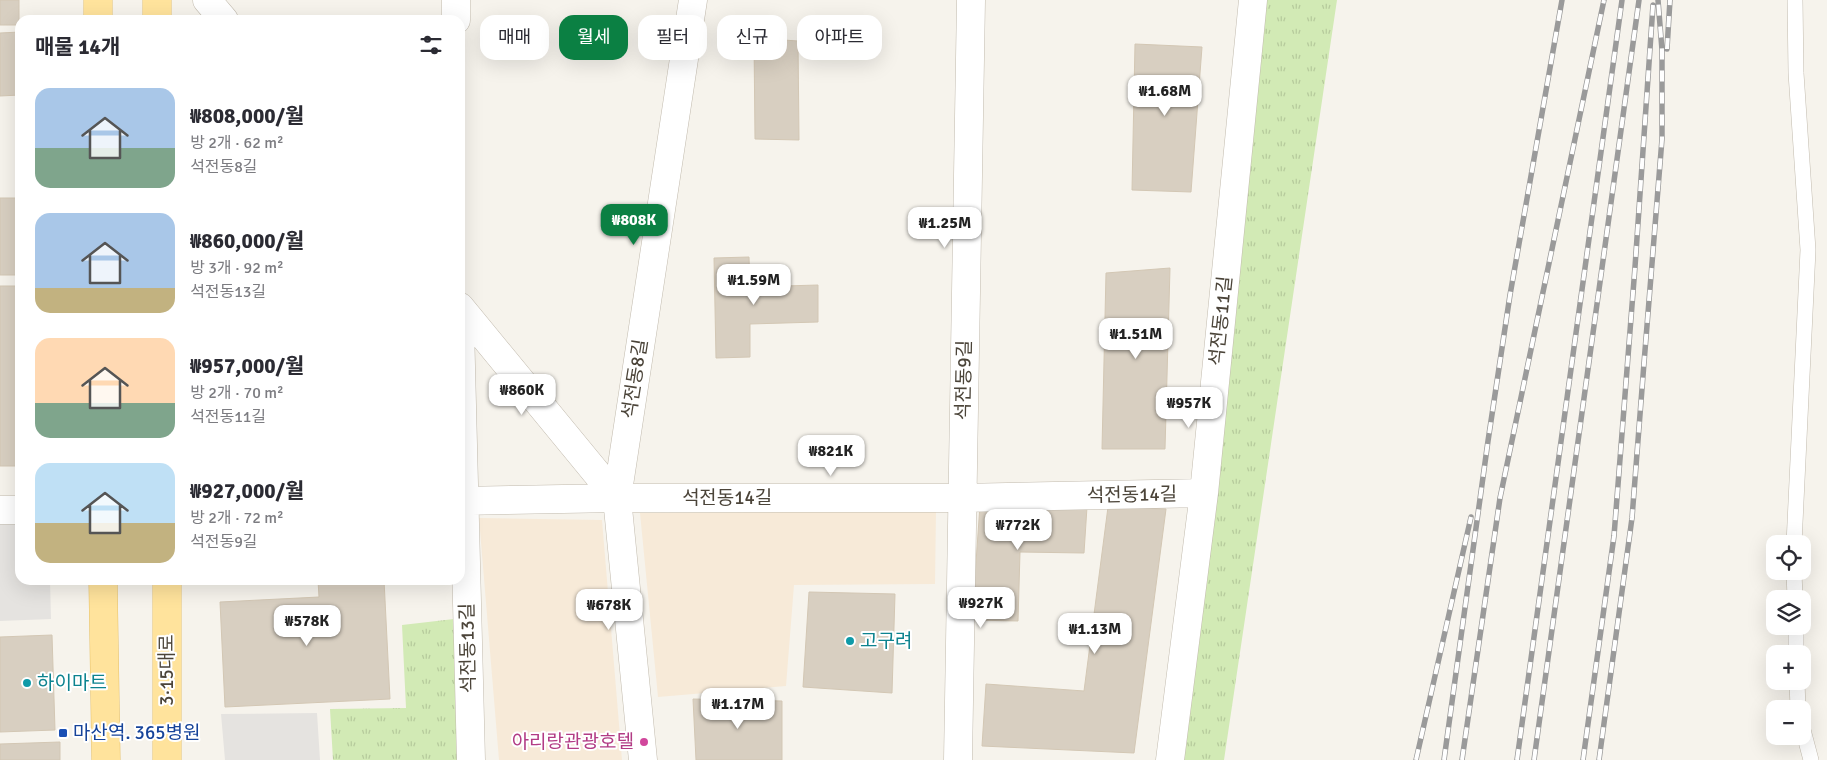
<!DOCTYPE html>
<html lang="ko">
<meta charset="utf-8">
<style>
body{margin:0;font-family:Signika,"Noto Sans KR",sans-serif;background:#f2f2f3;color:#2b2b33;height:100vh;display:flex;flex-direction:column;font-size:19px;white-space:nowrap}
*{box-sizing:border-box;margin:0}
p{font-size:16px;color:#7c7c81}
.icon{flex:none;width:28px;height:28px;fill:none;stroke:currentColor;stroke-width:2;stroke-linecap:round;stroke-linejoin:round}
.map{position:relative;flex:1;overflow:hidden}
.panel{position:absolute;left:15px;top:15px;width:450px;height:570px;display:flex;flex-direction:column;background:#fff;border-radius:15px;box-shadow:0 5px 20px #0002}
.panel>*{flex:none}
.banner{position:absolute;left:480px;top:15px;width:475px;height:45px;display:flex;gap:10px}
.buttons{position:absolute;left:1766px;top:535px;display:grid;gap:10px}
.buttons a{display:grid;place-items:center;width:45px;height:45px;border-radius:10px;background:#fff;box-shadow:0 5px 20px #0002;font-size:25px}
.price{position:absolute;translate:-50% -42px;padding:0 11px;border-radius:10px;background:#fff;color:#222;font-size:16px;line-height:32px;filter:drop-shadow(0 1px 2px #0008)}
.price::after{content:'';position:absolute;left:50%;top:30px;width:15px;height:11px;margin-left:-8px;background:inherit;clip-path:polygon(0 0,100% 0,50% 100%)}
.price.current{background:#0b8043;color:#fff}
ul{padding:0;list-style:none}
li{display:flex;align-items:center;gap:15px;height:125px;padding:0 20px}
li span{display:grid;place-items:center;flex:none;width:140px;height:100px;border-radius:15px;color:#555}
li>.icon{margin-inline-start:auto}
span .icon{width:60px;height:60px;fill:#fffc;stroke-width:1}
li b{font-size:21px}
h2{display:flex;justify-content:space-between;align-items:center;height:60px;padding:0 20px;font-size:21px}
.chip{padding:0 18px;border-radius:15px;background:#fff;box-shadow:0 5px 20px #0002;font-size:18px;line-height:45px}
.chip.current{background:#0b8043;color:#fff}
.map>svg:first-child{display:block}
.commercial{fill:#f7ead8}
.grass{fill:url(#grass-tufts)}
.parking{fill:#e5e3e0}
.building{fill:#d8cfc1;stroke:#d3c7b4}
.lines{fill:none;stroke-linecap:round;stroke-linejoin:round}
.lane-casing{stroke:#c2bbae;stroke-width:16}
.street-casing{stroke:#c2bbae;stroke-width:29}
.primary-casing{stroke:#e6c16a;stroke-width:29}
.lane{stroke:#fff;stroke-width:15}
.street{stroke:#fff;stroke-width:28}
.primary{stroke:#ffe39c;stroke-width:28}
.rail-casing{stroke:#9a9a9a;stroke-width:5.5}
.rail{stroke:#fff;stroke-width:4;stroke-dasharray:11;stroke-linecap:butt}
.culture-dot{fill:#0f9aa8;stroke:#fff;stroke-width:2}
.transit-dot{fill:#1a4fb4;stroke:#fff;stroke-width:2}
.hotel-dot{fill:#d1479c;stroke:#fff;stroke-width:2}
.labels{text-anchor:middle;dominant-baseline:central;stroke-width:4;stroke-linejoin:round;paint-order:stroke}
.street-label{font-size:19px;fill:#4b4439;stroke:#fff}
.culture-label{font-size:19px;fill:#0d838f;stroke:#fff;text-anchor:start}
.transit-label{font-size:19px;fill:#164399;stroke:#fff;text-anchor:start}
.hotel-label{font-size:19px;fill:#b23c85;stroke:#fff;text-anchor:end}
</style>
<div class="map">
<svg width="1827" height="760" viewBox="0 0 1827 760">
<defs>
<pattern id="grass-tufts" width="24" height="20" patternUnits="userSpaceOnUse" patternTransform="scale(1.25)"><rect width="24" height="20" fill="#d2eab5"/><path d="M3 7l-1-3M5 7V3M7 7l1-3M15 17l-1-3M17 17v-4M19 17l1-3" fill="none" stroke="#b6ca9c"/></pattern>
</defs>
<rect width="100%" height="100%" fill="#f6f3ec"/>
<path class="commercial" d="M936 511 935 584 794 585 786 686 658 697 640 513Z
M479 518 602 520 622 760H499Z"/>
<path class="grass" d="M1267 0H1337L1224 760H1177Z
M454 619 466 760H333L330 709 406 708 402 625Z"/>
<path class="parking" d="M20 516V580H50L51 619 0 621V517Z
M317 713 320 760H225L221 714Z"/>
<path class="building" d="M0 0H19V25H0Z
M20 32V95L0 96V33Z
M754 38 798 41 799 140 755 139Z
M1135 44 1202 47 1191 192 1132 190Z
M0 198H20V275H0Z
M749 257 750 287 818 285V322L750 324V357L716 358 714 258Z
M1170 268 1165 449H1102L1106 273Z
M0 286H20V466H0Z
M980 505 1087 507 1084 553 1020 552 1018 621 972 620Z
M1108 507 1166 509 1134 753 982 746 986 684 1084 691Z
M318 580H384L390 699 225 707 220 602 319 597Z
M809 592 895 594 892 693 803 687Z
M52 635 55 730 0 732V637Z
M693 699 782 701V760H696Z
M60 742V760H0V744Z"/>
<g class="lines">
<defs>
<path id="lane" d="M1794 544 1808 250 1796 73 1795 0
M1794 571 1795 599
M1796 626V654
M1797 681 1798 709
M1802 726 1811 760"/>
<path id="street" d="M207 0 224 20
M456 0V20
M460 307 617 498
M460 327 471 760
M460 501 617 498H961L1204 493
M0 510H20
M643 760 617 498 693 0
M958 760 971 0
M1170 760 1204 493 1253 0"/>
<path id="primary" d="M98 0V20
M157 0V20
M103 580 106 760
M167 580V760"/>
</defs>
<use href="#lane" class="lane-casing"/>
<use href="#street" class="street-casing"/>
<use href="#primary" class="primary-casing"/>
<use href="#lane" class="lane"/>
<use href="#street" class="street"/>
<use href="#primary" class="primary"/>
<defs>
<path id="rail" d="M1667 49 1670 0
M1416 760 1471 517
M1444 760 1488 441 1510 295 1562 0
M1462 760 1500 498 1604 0
M1517 760 1622 0
M1534 760 1639 0
M1583 760 1614 536 1635 267 1653 5
M1599 760 1632 518 1644 363 1662 139V50L1658 0"/>
</defs>
<use href="#rail" class="rail-casing"/>
<use href="#rail" class="rail"/>
</g>
<g class="culture-dot">
<circle cx="850" cy="641" r="5"/>
<circle cx="27" cy="683" r="5"/>
</g>
<rect class="transit-dot" x="58" y="728" width="10" height="10" rx="2.5"/>
<circle class="hotel-dot" cx="644" cy="742" r="5"/>
<g class="labels">
<g class="street-label">
<text transform="translate(1221 321) rotate(-84)">석전동11길</text>
<text transform="translate(635 379) rotate(-81)">석전동8길</text>
<text transform="translate(964 380) rotate(-89)">석전동9길</text>
<text transform="translate(1132 495) rotate(-1)">석전동14길</text>
<text x="727" y="498">석전동14길</text>
<text transform="translate(468 648) rotate(-91)">석전동13길</text>
<text transform="translate(167 670) rotate(-90)">3·15대로</text>
</g>
<g class="culture-label">
<text x="860" y="641">고구려</text>
<text x="37" y="683">하이마트</text>
</g>
<g class="transit-label">
<text x="73" y="733">마산역. 365병원</text>
</g>
<g class="hotel-label">
<text x="634" y="742">아리랑관광호텔</text>
</g>
</g>
</svg>
<div class="buttons">
<a><svg class="icon" aria-label="locate" viewBox="0 0 24 24"><circle cx="12" cy="12" r="6"/><path d="M12 2v4M12 18v4M2 12h4M18 12h4"/></svg></a>
<a><svg class="icon" aria-label="layers" viewBox="0 0 24 24"><path d="M12 4l9 5-9 5-9-5zM3 14l9 5 9-5"/></svg></a>
<a>+</a>
<a>−</a>
</div>
<b class="price" style="left:1165px;top:117px">₩1.68M</b>
<b class="price current" style="left:634px;top:246px">₩808K</b>
<b class="price" style="left:945px;top:249px">₩1.25M</b>
<b class="price" style="left:754px;top:306px">₩1.59M</b>
<b class="price" style="left:1136px;top:360px">₩1.51M</b>
<b class="price" style="left:522px;top:416px">₩860K</b>
<b class="price" style="left:1189px;top:429px">₩957K</b>
<b class="price" style="left:831px;top:477px">₩821K</b>
<b class="price" style="left:1018px;top:551px">₩772K</b>
<b class="price" style="left:981px;top:629px">₩927K</b>
<b class="price" style="left:609px;top:631px">₩678K</b>
<b class="price" style="left:307px;top:647px">₩578K</b>
<b class="price" style="left:1095px;top:655px">₩1.13M</b>
<b class="price" style="left:738px;top:730px">₩1.17M</b>
<div class="banner">
<a class="chip">매매</a>
<a class="chip current">월세</a>
<a class="chip">필터</a>
<a class="chip">신규</a>
<a class="chip">아파트</a>
</div>
<section class="panel">
<h2>매물 14개<svg class="icon" aria-label="filters" viewBox="0 0 24 24"><path d="M4 7h16M4 17h16"/><circle cx="9" cy="7" r="2"/><circle cx="15" cy="17" r="2"/></svg></h2>
<ul>
<li><span style="background:linear-gradient(#a9c7e8 60%,#7fa58c 0)"><svg class="icon" aria-label="home" viewBox="0 0 24 24"><path d="M3 11l9-7 9 7M6 9v11h12V9"/></svg></span><div><b>₩808,000/월</b><p>방 2개 · 62 m²</p><p>석전동8길</p></div></li>
<li><span style="background:linear-gradient(#a9c7e8 75%,#c2b280 0)"><svg class="icon" aria-label="home" viewBox="0 0 24 24"><path d="M3 11l9-7 9 7M6 9v11h12V9"/></svg></span><div><b>₩860,000/월</b><p>방 3개 · 92 m²</p><p>석전동13길</p></div></li>
<li><span style="background:linear-gradient(#ffd9b3 65%,#7fa58c 0)"><svg class="icon" aria-label="home" viewBox="0 0 24 24"><path d="M3 11l9-7 9 7M6 9v11h12V9"/></svg></span><div><b>₩957,000/월</b><p>방 2개 · 70 m²</p><p>석전동11길</p></div></li>
<li><span style="background:linear-gradient(#bfe0f5 60%,#c2b280 0)"><svg class="icon" aria-label="home" viewBox="0 0 24 24"><path d="M3 11l9-7 9 7M6 9v11h12V9"/></svg></span><div><b>₩927,000/월</b><p>방 2개 · 72 m²</p><p>석전동9길</p></div></li>
</ul>
</section>
</div>
